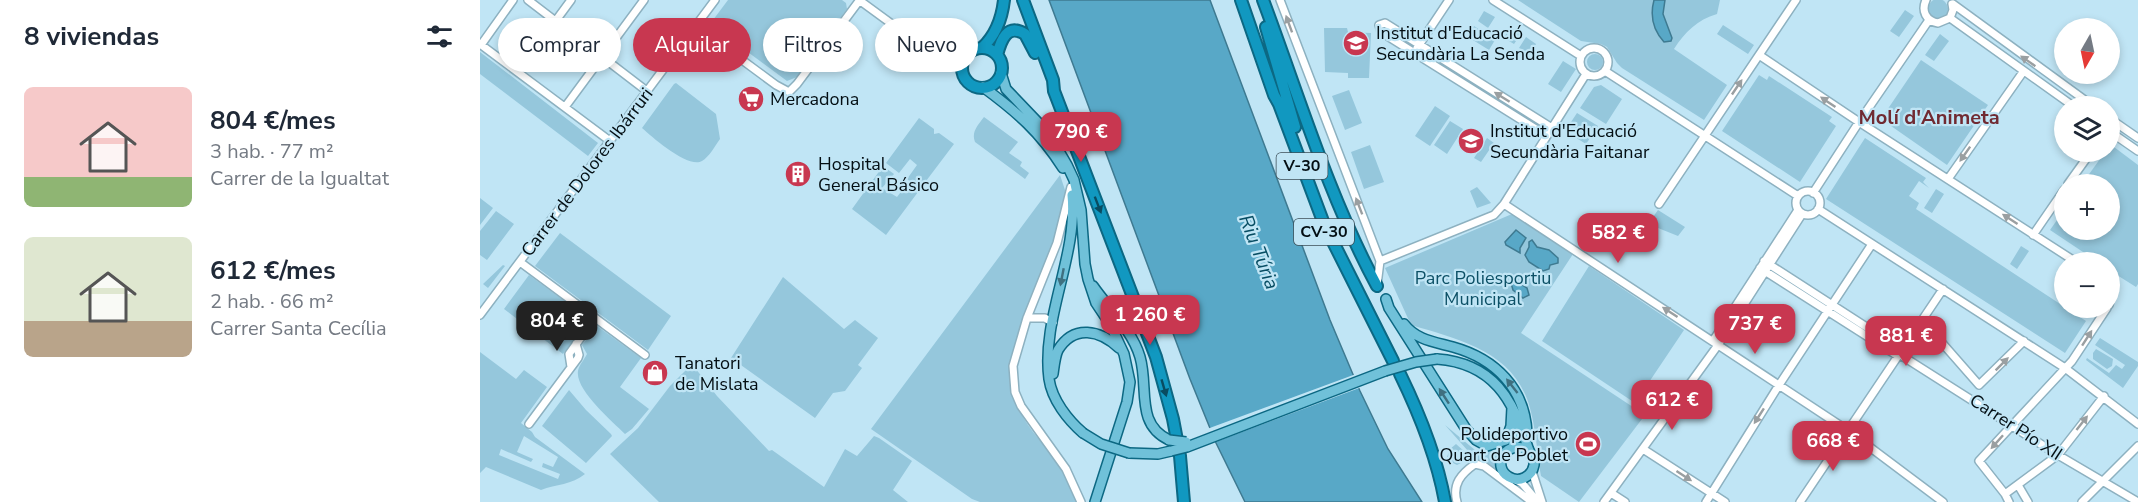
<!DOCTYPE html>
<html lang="es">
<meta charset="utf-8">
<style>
body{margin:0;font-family:"Nunito Sans",sans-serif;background:#f6f6f7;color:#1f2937;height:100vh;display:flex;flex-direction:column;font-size:22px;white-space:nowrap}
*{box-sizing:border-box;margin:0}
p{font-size:20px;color:#747a83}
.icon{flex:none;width:33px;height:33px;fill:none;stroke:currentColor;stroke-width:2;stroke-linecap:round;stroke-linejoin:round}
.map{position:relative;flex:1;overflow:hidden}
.details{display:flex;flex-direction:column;background:#fff;width:480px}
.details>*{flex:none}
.top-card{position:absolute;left:18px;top:18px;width:570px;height:54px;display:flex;gap:12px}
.needle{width:39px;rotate:189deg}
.buttons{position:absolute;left:1574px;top:18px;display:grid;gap:12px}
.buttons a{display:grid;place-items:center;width:66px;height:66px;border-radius:50%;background:#fff;box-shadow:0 3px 9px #0003;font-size:30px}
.price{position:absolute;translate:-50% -51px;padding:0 14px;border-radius:12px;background:#c83750;color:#fff;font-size:20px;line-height:39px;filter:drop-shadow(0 2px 3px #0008)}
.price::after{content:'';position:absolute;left:50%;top:36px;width:18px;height:14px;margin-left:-9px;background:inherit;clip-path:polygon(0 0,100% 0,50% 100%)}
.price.selected{background:#222;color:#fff}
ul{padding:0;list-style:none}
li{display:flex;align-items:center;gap:18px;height:150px;padding:0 24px}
li span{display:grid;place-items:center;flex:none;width:168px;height:120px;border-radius:9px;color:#555}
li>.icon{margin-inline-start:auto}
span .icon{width:72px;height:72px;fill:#fffc;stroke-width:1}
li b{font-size:26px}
h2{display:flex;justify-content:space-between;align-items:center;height:72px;padding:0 24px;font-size:26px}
.pill{padding:0 21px;border-radius:27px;background:#fff;box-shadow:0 3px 9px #0003;font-size:21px;line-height:54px}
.pill.selected{background:#c83750;color:#fff}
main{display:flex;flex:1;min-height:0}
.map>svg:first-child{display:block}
.green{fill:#95c7dc;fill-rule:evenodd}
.water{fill:#58a8c7;stroke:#3e7a91;stroke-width:1.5}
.pier{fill:#c0e5f5}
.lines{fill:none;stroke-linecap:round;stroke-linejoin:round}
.highway-tunnel{stroke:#a4c5d3;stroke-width:10;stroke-dasharray:10 5;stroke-linecap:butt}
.minor-casing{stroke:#8db1c0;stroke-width:10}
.major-casing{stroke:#0c6883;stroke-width:12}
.highway-casing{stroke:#0c6883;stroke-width:14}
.minor{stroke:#fff;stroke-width:7}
.major{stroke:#70c1d9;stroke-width:9}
.highway{stroke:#1198c0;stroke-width:10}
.major-bridge-casing{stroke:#0c6883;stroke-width:12;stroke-linecap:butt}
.major-bridge{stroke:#70c1d9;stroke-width:9}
.oneway{fill:#9a9fa1}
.oneway2{fill:#094c61}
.oneway3{fill:#3f7080}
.labels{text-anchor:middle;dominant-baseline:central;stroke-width:4.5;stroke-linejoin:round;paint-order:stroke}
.shield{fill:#c0e5f5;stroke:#3c4e57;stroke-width:1.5}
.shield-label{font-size:16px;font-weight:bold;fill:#030e13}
.poi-label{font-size:18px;fill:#030e13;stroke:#c0e5f5;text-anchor:start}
.street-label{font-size:18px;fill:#030e13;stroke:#c0e5f5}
.park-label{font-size:18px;fill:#0c5066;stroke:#c0e5f5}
.neighbourhood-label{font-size:20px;font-weight:bold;fill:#702a32;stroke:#c0e5f5}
.water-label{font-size:20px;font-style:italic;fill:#074d63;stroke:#c0e5f5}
</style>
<main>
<section class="details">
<h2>8 viviendas<svg class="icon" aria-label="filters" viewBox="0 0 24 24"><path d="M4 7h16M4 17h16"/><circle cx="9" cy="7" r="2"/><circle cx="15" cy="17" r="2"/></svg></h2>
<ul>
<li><span style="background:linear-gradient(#f6c9c9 75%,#8fb573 0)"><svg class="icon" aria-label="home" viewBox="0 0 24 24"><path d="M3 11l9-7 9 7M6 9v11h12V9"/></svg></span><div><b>804 €/mes</b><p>3 hab. · 77 m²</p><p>Carrer de la Igualtat</p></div></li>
<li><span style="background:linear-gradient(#dfe7d0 70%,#b9a48a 0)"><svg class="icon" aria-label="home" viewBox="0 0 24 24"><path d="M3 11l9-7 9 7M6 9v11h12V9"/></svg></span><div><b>612 €/mes</b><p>2 hab. · 66 m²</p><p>Carrer Santa Cecília</p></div></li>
</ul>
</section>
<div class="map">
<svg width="1658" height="502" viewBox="0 0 1658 502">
<rect width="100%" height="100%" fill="#c0e5f5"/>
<path class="green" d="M1448 9a10 10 0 1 1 20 0a10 10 0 1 1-20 0Z
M248 0H362L366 3 367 9 317 77 307 81 230 24Z
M1038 0H1240L1237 14C1217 20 1205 32 1194 49L1247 85 1224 120 1142 68 1137 63 1127 47 1121 44 1101 41Z
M1425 10 1434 16 1419 37 1410 31Z
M1004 11 1015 17 1008 28 998 21Z
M1243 25 1274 45 1268 54 1237 34Z
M994 26 1015 40 1009 50 988 37Z
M1030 27 1041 34 1034 44 1024 38Z
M844 28H867L868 32 891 33 889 78H868V73L845 72Z
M1460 34 1469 41 1454 61 1445 55Z
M1046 37 1056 44 1050 54 1039 48Z
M0 52 118 143 108 156 0 74Z
M1107 62a8 8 0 1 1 16 0a8 8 0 1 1-16 0Z
M1441 60 1508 105 1467 165 1401 119Z
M1083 61 1096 69 1081 92 1068 84Z
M1279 75 1287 80 1289 76 1352 117 1349 121 1356 126 1320 182 1242 131Z
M196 83 236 114 240 139C235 146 229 157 222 161 209 169 173 138 162 128L194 84Z
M1121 85 1142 99 1126 124 1100 108 1114 87Z
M869 90 882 123 865 130 852 96Z
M955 106 970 116 950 146 935 136Z
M1097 113 1118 126 1106 144 1085 131Z
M504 117 538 142 529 153 542 162 540 166 549 173 545 179 495 142C491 132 498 125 504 117Z
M439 118 454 129V134L459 133 474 144 440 189 427 179 437 165 430 159 419 173 406 163Z
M970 121 983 129 967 154 954 145Z
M1007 138 1014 143 1001 162 994 158Z
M1385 138 1446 178 1443 182 1449 188 1439 181 1429 196 1439 203 1436 209 1606 321 1585 353 1346 199Z
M1630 144 1658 165V284L1656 287 1629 270V262H1618L1570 230 1584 210V230H1629V184H1602L1625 152H1629Z
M890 145 904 182 884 189 871 152Z
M403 166 414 174 402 188 417 197 427 184 438 192 406 235 372 209Z
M580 175 586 193 573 243 575 244C559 274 546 309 536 342 534 351 530 360 530 369 530 393 539 414 553 432 570 453 592 475 597 502H500L492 499 391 429Z
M997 187 1011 203 997 208 990 191Z
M1456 189 1464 194 1452 213 1444 208Z
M0 198 13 208 0 225Z
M1178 210 1205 227 1198 236 1168 224Z
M16 211 34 224 7 260 0 255V231Z
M1032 214 1093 254 1041 333 1165 415 1099 502 1061 476C1057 453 1055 415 1045 394 1025 349 974 338 931 325L905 268Z
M80 233 191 316 168 350 55 266Z
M1541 246 1549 251 1537 269 1530 264Z
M23 265 25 266 8 288 3 284Z
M1109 266 1204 330 1155 403 1062 341Z
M49 275 109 319 83 354 24 309Z
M303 277 364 329 375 320 398 338 378 365 382 368 365 391 353 393 335 418 251 358Z
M117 326 161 358 140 387 169 409 152 429 145 434C132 421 95 390 98 371 99 365 104 360 107 354L102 345Z
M1620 338 1658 362V366L1643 388 1606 360 1607 358 1629 373 1636 365 1642 369 1645 365 1615 345Z
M1616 349 1633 359 1632 366 1627 369 1613 359V353Z
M0 352 36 379 44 370 67 387 41 423 52 432 55 437 105 474C92 485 76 484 61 490L6 467 0 473ZM44 436 78 457 73 467 63 463 62 467 80 474 78 479 19 455 21 449 51 462 53 459 37 452Z
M212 364 237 396 289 451 292 450 344 487 365 449 377 456 394 436 399 438 432 461 413 490 428 502H179L130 454 158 428 190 386Z
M89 390 106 410 131 434 132 436 106 463 62 426Z
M965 425 995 450 1019 449 1017 462 1019 473 1005 461 996 460Z
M976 444 985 452 982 454 983 462 977 465 973 463 971 458 967 457 970 449Z"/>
<path class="water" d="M569 0H730L850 320 880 391 908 449 942 502H765L736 443 710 379Z
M1174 0H1185L1183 14 1192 38 1191 41 1184 42C1173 30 1170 15 1174 0Z
M1036 230 1046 238 1040 248V253L1026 245 1025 242Z
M1052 240 1057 247 1069 250 1078 258V263L1070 265 1069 269 1063 271 1049 262 1045 255 1049 247V242Z
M1036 281 1047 288 1049 295 1043 298 1033 290 1031 283Z"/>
<path class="pier" d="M876 374 882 387 733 443 727 429Z"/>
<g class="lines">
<path class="highway-tunnel" d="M908 363 914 376"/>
<defs>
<path id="minor" d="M48 0 168 92
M379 0 420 30 482 69
M800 0 900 261
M1013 0 1101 56
M1446 0C1441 11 1446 21 1458 23L1470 18 1473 10 1472 4
M1473 4 1613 106
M1470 18 1593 106
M216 26 296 85 309 92 317 84 379 1
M0 44 130 141
M1 45 33 0
M1100 62a14 14 0 1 1 28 0a14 14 0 1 1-28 0Z
M937 48 969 0
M455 50 485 57
M1279 55 1379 122 1596 262
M1125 71 1318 196
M38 72 91 0
M85 107 164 0
M1629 118 1658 138
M1629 131 1658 151
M1067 136 901 32 899 25 905 23 1072 128
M1468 179 1543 72
M1588 184 1611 152
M591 187 577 243 547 318 533 366 535 392 541 406 586 469 601 502
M1316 203a12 12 0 1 1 24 0a12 12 0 1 1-24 0Z
M1333 193 1379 122 1449 20
M1024 204 1367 430 1463 502
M1179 204 1316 0
M1338 209 1585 368 1658 424
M1553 235 1584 190
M900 261 1014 215 1024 204 1106 74
M1284 261 1422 350
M40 262 165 355
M1280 268 1418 356
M897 285 900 261
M1629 285 1632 294 1629 305
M0 315 235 0
M547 318H565L573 323
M1442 320 1499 385 1544 341
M1233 341 1318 210
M1419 354 1578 455 1658 502
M91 367 89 354 115 318
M49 424 98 358 99 355 96 344
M1163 449 1245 502
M1052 471 1062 502
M1036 480 1042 483 1057 501
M1538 485 1548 502
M1131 493 1145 502
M1525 494 1578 455 1624 396
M977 502C972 484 981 474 995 464L1004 466 1052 502
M1124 502 1238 345 1322 214
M1226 502 1299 385 1392 244
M1320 502 1463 289
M1529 502 1525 494 1499 461 1592 361 1627 308
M1602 502 1658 446"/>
<path id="major" d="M521 73 526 89 569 134 587 165 594 180 601 210 605 264 608 279 616 303 630 324 644 354 650 382 647 402 615 502
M503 87C537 112 560 132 583 168
M592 195C598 256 561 318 569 379 572 400 588 420 603 433
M613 286C629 309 652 330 660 357 669 388 655 424 689 440
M906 299 909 308 986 429 996 440 1007 446 1026 440 1031 426 1032 407
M924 324C936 340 955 342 973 347 1016 359 1045 389 1047 433
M957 359C1013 363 1034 400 1048 448 1050 454 1055 458 1054 465 1052 477 1039 483 1029 477 1010 466 1027 437 1049 451
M573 374C574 367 575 356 578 350 594 324 620 330 639 348
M707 447 905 371
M1033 447 1036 432 1035 421
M649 453 678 454 691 451"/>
<path id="highway" d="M543 0 573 80 574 91 676 357 693 419 700 456 704 502
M761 0 794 95 799 104 844 224 913 361
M783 0C819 96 848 195 897 286
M786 27 815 127
M502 48C516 35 522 18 524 0
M482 68a20 20 0 1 1 40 0a20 20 0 1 1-40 0Z
M517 55C521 40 527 23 545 34L555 53
M920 374C940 415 957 457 965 502"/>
</defs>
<use href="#minor" class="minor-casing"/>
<use href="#major" class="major-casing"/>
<use href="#highway" class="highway-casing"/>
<use href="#minor" class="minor"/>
<use href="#major" class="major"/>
<use href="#highway" class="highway"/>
<defs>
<path id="major-bridge" d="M905 371 936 362 957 359
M603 433 621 444 649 453
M689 440 706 442
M691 451 707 447"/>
</defs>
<use href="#major-bridge" class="major-bridge-casing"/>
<use href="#major-bridge" class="major-bridge"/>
</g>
<defs><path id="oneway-solid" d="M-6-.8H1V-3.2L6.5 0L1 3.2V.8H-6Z" transform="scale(1.5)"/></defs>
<g class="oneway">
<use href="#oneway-solid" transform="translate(809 24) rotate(-110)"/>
<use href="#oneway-solid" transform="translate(1548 61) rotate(-145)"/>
<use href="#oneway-solid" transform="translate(1257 87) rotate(-56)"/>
<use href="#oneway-solid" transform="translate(1022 97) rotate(-148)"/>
<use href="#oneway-solid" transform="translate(1348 102) rotate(-146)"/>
<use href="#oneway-solid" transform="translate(1485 154) rotate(125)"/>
<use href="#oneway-solid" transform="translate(879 206) rotate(-111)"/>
<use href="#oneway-solid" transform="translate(1530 219) rotate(-147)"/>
<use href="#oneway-solid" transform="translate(1190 312) rotate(-147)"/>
<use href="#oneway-solid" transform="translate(1607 338) rotate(-57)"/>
<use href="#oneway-solid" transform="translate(1522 364) rotate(-45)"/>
<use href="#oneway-solid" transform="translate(1279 416) rotate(123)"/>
<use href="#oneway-solid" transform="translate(1602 423) rotate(-52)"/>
<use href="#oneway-solid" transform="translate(1517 442) rotate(132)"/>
<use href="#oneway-solid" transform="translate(1204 476) rotate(33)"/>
</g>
<g class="oneway2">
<use href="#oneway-solid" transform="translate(618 205) rotate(69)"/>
<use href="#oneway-solid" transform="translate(684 388) rotate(74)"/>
</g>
<g class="oneway3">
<use href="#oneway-solid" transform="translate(582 277) rotate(101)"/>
<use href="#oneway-solid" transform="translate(1032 386) rotate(-128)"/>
<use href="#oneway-solid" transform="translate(964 396) rotate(-123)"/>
</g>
<defs>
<symbol id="school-disc" viewBox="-11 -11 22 22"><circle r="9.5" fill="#c83750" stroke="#c0e5f5"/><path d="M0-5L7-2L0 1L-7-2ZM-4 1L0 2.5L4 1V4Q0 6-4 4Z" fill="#fff"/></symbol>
<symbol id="supermarket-disc" viewBox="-11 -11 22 22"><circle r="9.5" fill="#c83750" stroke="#c0e5f5"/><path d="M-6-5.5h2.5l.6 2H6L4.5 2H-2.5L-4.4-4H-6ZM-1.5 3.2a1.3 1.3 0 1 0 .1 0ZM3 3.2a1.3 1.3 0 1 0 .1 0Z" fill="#fff"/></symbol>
<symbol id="building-disc" viewBox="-11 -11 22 22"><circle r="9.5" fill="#c83750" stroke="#c0e5f5"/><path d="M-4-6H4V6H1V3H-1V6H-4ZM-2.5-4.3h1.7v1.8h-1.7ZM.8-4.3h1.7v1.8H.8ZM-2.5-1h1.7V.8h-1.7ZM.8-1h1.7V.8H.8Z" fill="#fff"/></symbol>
<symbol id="shop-disc" viewBox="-11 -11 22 22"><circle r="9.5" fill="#c83750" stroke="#c0e5f5"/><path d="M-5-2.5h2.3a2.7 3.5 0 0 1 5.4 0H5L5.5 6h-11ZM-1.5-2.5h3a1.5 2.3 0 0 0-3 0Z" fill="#fff"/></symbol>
<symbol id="stadium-disc" viewBox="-11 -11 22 22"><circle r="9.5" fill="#c83750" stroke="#c0e5f5"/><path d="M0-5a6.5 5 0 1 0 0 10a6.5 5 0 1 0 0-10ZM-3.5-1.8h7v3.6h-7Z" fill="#fff"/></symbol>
</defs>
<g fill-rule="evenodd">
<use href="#school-disc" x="861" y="28" width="30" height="30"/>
<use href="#supermarket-disc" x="256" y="84" width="30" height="30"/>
<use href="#school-disc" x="976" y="126" width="30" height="30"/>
<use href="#building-disc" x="303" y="159" width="30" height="30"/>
<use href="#shop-disc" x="160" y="358" width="30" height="30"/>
<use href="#stadium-disc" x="1093" y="429" width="30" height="30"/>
</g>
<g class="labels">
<g class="shield">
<rect x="796.5" y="153" width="51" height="26" rx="4.5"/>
<rect x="814" y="219" width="60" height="26" rx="4.5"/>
</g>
<g class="shield-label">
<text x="822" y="166">V-30</text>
<text x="844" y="232">CV-30</text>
</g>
<g class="poi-label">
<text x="896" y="33">Institut d'Educació<tspan x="896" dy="21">Secundària La Senda</tspan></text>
<text x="290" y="99">Mercadona</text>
<text x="1010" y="131">Institut d'Educació<tspan x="1010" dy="21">Secundària Faitanar</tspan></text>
<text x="338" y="164">Hospital<tspan x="338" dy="21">General Básico</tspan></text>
<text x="195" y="363">Tanatori<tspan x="195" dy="21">de Mislata</tspan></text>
<text x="1088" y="434" text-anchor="end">Polideportivo<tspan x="1088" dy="21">Quart de Poblet</tspan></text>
</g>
<g class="street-label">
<text transform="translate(107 172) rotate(-53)">Carrer de Dolores Ibárruri</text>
<text transform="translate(1536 427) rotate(33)">Carrer Pío XII</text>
</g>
<g class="park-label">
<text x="1003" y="278">Parc Poliesportiu<tspan x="1003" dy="21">Municipal</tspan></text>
</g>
<g class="neighbourhood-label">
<text x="1449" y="117">Molí d'Animeta</text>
</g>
<g class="water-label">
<text transform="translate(779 252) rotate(69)">Riu Túria</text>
</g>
</g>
</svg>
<div class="buttons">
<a><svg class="needle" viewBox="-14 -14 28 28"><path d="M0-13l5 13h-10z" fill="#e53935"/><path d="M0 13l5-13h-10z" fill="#747a83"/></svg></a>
<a><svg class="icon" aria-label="layers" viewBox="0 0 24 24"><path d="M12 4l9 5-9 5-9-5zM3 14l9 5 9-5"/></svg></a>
<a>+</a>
<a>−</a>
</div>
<b class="price" style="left:601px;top:163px">790 €</b>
<b class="price" style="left:1138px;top:264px">582 €</b>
<b class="price" style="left:670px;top:346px">1 260 €</b>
<b class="price selected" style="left:77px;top:352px">804 €</b>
<b class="price" style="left:1275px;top:355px">737 €</b>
<b class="price" style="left:1426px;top:367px">881 €</b>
<b class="price" style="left:1192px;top:431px">612 €</b>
<b class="price" style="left:1353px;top:472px">668 €</b>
<div class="top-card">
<a class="pill">Comprar</a>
<a class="pill selected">Alquilar</a>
<a class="pill">Filtros</a>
<a class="pill">Nuevo</a>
</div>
</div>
</main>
